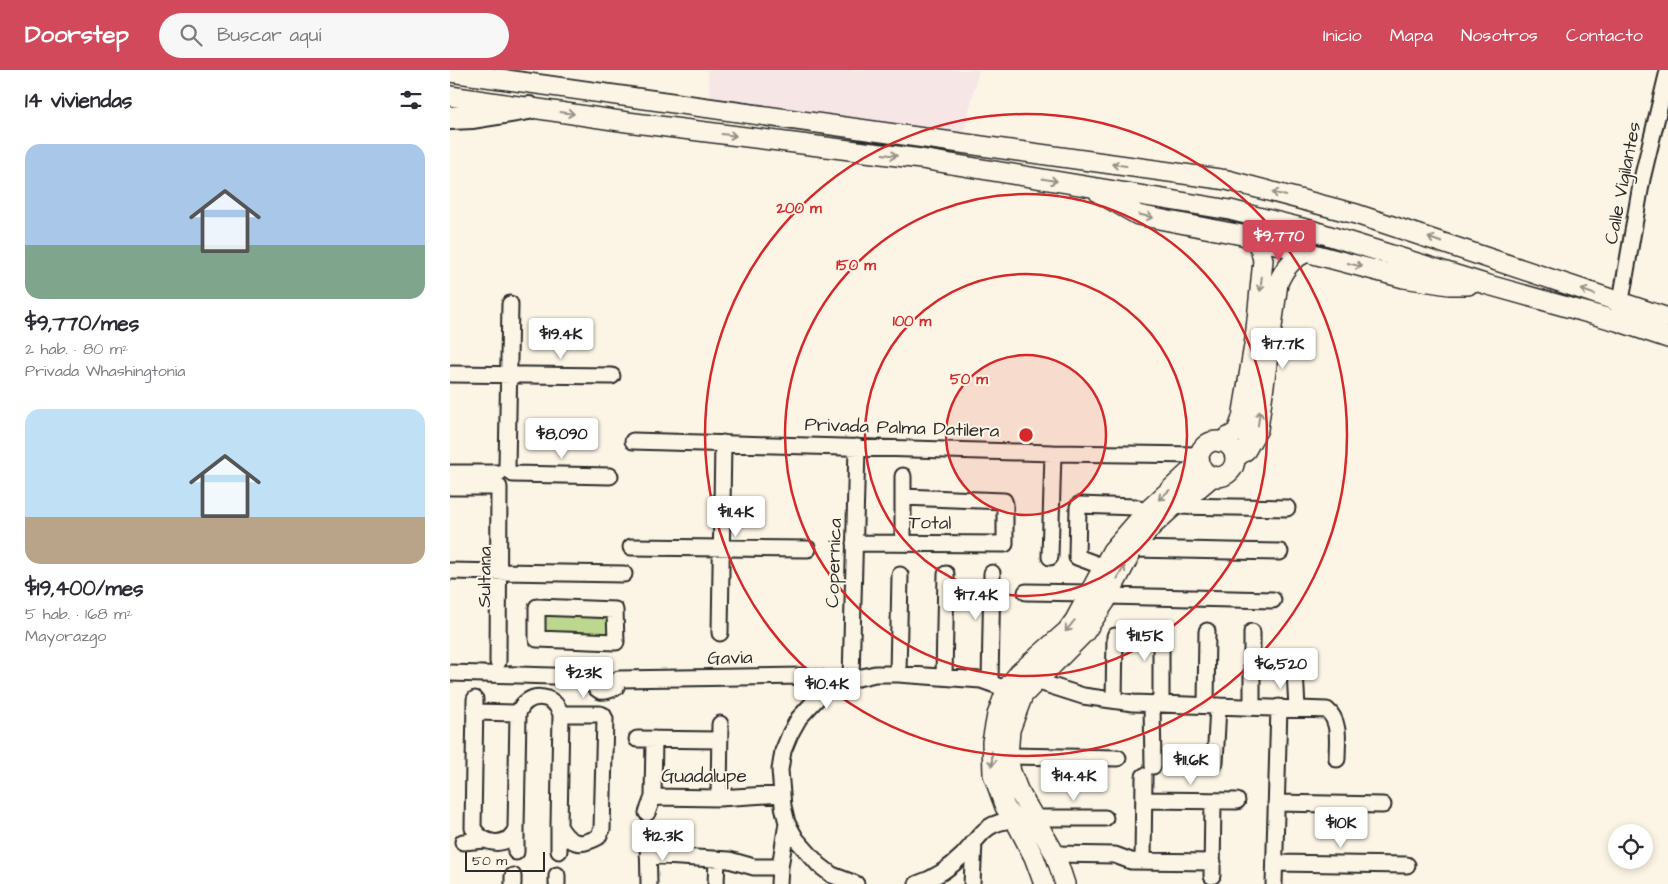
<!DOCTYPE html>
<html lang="es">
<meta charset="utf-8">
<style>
body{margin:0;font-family:"Architects Daughter",sans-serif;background:#f7f7f7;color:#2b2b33;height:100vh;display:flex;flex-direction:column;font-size:19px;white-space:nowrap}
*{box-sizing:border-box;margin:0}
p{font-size:16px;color:#7c7c81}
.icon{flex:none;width:28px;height:28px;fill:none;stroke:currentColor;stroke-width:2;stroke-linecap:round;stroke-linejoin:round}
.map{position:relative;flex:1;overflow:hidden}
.drawer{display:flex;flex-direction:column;background:#fff;width:450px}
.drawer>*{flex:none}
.tools{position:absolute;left:1158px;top:754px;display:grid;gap:10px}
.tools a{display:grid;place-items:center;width:45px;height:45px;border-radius:50%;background:#fff;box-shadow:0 2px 8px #0003;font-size:25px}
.scale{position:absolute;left:15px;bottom:12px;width:80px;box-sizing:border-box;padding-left:5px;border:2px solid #2b2b2b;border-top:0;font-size:14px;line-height:18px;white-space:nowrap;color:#2b2b2b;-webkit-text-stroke:4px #fcf5e5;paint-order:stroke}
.price{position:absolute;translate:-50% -42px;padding:0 11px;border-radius:5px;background:#fff;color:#222;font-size:16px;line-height:32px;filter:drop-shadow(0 1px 2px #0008)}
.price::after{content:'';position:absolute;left:50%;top:30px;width:15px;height:11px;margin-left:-8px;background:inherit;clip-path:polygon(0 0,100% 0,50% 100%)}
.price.on{background:#d1495b;color:#fff}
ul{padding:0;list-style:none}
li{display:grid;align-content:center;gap:10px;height:265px;padding:0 25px}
li span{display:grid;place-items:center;height:155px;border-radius:15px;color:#555}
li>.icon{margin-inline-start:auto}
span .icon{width:90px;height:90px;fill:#fffc;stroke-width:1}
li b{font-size:21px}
h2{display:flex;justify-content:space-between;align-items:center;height:60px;padding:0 25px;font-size:21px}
header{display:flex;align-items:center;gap:30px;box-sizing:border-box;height:70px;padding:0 25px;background:#d1495b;color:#fff}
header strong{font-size:24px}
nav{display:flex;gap:28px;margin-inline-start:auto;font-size:18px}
.search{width:350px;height:45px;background:#f7f7f7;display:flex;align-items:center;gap:12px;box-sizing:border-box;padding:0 18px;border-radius:28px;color:#7c7c81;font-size:19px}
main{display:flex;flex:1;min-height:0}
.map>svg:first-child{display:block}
.built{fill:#f7e6e6}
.green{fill:#bdd78e;stroke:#74815c}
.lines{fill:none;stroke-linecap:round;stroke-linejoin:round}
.minor-casing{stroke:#2b2b2b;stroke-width:19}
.major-casing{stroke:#2b2b2b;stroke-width:22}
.highway-casing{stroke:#2b2b2b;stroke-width:26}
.minor{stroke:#fcf5e5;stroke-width:15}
.major{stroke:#fcf5e5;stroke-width:19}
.highway{stroke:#fcf5e5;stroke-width:22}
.oneway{stroke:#949088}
.ring{fill:none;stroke:#d62828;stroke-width:2.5}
.labels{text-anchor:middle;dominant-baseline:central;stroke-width:4;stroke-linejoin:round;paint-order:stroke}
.street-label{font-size:19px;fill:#2b2b2b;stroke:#fcf5e5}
.centre{fill:#d62828;stroke:#fcf5e5;stroke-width:2.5}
.ring-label{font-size:15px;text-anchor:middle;font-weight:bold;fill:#d62828;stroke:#fcf5e5;stroke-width:4;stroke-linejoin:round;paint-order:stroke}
</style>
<header>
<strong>Doorstep</strong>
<div class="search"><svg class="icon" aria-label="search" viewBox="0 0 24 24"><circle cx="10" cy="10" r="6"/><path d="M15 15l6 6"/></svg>Buscar aquí</div>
<nav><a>Inicio</a><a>Mapa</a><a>Nosotros</a><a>Contacto</a></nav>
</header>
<main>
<section class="drawer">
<h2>14 viviendas<svg class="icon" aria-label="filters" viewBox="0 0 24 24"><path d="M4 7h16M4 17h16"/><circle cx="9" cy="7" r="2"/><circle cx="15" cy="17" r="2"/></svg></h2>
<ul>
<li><span style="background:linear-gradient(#a9c7e8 65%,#7fa58c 0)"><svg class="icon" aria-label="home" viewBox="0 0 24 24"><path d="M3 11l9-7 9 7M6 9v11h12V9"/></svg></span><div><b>$9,770/mes</b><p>2 hab. · 80 m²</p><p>Privada Whashingtonia</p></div></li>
<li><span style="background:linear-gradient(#bfe0f5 70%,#b9a48a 0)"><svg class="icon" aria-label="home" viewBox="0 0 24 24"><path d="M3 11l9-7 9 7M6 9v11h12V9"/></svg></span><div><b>$19,400/mes</b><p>5 hab. · 168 m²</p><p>Mayorazgo</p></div></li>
</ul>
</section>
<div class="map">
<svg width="1218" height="814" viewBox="0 0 1218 814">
<rect width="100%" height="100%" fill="#fcf5e5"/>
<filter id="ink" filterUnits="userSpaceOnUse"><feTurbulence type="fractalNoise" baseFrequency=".02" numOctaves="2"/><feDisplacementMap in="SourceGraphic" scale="10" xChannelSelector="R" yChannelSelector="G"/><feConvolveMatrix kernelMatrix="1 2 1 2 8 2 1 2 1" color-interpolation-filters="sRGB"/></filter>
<g filter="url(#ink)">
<path class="built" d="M257 0H529L512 69 261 30Z"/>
<path class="green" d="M84 535 168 537 169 574 83 573Z"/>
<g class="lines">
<defs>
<path id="minor" d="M1169 242 1192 109 1218 1
M0 304 162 306
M183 371 603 383 750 385
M57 397 60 234
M0 403H49
M63 404 160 406
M0 417H49L48 592
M453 427 554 431 555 434V474
M724 436 837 438
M404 473 555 474
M453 473V406
M181 477 358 479
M683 479 830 482
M600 487 603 383
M654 497 627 487 628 437 629 435 685 437 695 443
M0 501 174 504
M576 522 640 523
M658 526 823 530
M87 537 165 540 166 572 87 569Z
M711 562V634
M802 562V636
M270 563 273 373
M845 601 847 638
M0 603 135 607C148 618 147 627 166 617L169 609 354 606 391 612
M448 604 450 505
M494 607 496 504
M401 609 407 377
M586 611 633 626 683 633 877 640C891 652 887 672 887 689
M540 613 542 503
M25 629 23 758C33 775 57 779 66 759L68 643C77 622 103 622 111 644L109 756C119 774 130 777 148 767L152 759 155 649 153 645 150 644H111
M664 630 665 566
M702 634 703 696
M756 635 757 561
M25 642 68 643
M187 669 269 670
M558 686 668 688
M765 693 768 636
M203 727 269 728 332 724
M269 728 270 654
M694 730 787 731
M826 733 933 735
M197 743 203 727 204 669
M585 748H655
M66 759V782
M198 770 199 814
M13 772 35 770
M109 781V756
M605 784 665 785 681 791 763 792
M198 785 279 790 304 797H330
M693 791 694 706
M825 793 957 795
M107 805V814
M63 806V814
M762 806 763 731
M266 814 267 789
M329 814 330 797 337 753
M406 814 382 805 369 795 346 769 337 753 333 736 330 700 333 681 340 664 349 648 374 621 391 612 425 604H448L531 610 565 622
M467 814C486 808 499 799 513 785 531 766 534 752 564 750
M522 814 524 772
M824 814 829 637"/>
<path id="major" d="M0 2 777 110 906 144 1218 248
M0 26 177 52 471 89 780 140 864 161 1035 214 1167 251 1218 268
M649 123 688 145 792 165 954 208 999 215H1018
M749 389a18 18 0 1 1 36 0a18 18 0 1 1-36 0Z
M770 372 787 362 792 348 805 269 813 190 810 178 803 168
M785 388 796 380 808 359 828 213C835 197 842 189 857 182
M594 814 584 787 568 756 555 737 543 704 542 672 547 645 557 618 569 603 617 561 625 550 662 481 695 443 750 392
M615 814 605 784 568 720 561 702 558 686 560 660 573 625 635 562 655 532 683 479 702 456 724 436 744 422 763 406"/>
<path id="highway" d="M0 48 23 47 79 38"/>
</defs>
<use href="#minor" class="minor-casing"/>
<use href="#major" class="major-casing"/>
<use href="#highway" class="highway-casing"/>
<use href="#minor" class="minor"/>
<use href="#major" class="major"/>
<use href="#highway" class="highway"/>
</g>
<defs><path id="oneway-shaft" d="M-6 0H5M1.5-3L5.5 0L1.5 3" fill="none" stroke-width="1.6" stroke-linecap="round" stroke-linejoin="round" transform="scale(1.25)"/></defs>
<g class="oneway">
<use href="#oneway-shaft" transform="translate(117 43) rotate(8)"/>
<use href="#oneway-shaft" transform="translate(279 65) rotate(7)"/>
<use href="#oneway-shaft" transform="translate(440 85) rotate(7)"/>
<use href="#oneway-shaft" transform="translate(669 95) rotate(-172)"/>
<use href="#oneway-shaft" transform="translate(600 110) rotate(9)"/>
<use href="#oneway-shaft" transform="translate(829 124) rotate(-165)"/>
<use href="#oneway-shaft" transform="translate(696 146) rotate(12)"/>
<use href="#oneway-shaft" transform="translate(985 170) rotate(-161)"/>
<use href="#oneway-shaft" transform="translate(905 195) rotate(15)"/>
<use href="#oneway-shaft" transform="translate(811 214) rotate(96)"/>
<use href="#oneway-shaft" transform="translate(1138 222) rotate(-161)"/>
<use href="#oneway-shaft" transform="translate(809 348) rotate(-82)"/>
<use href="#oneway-shaft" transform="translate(714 425) rotate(138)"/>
<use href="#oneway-shaft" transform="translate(671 502) rotate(-62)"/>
<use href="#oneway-shaft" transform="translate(620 556) rotate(129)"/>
<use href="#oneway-shaft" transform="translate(542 689) rotate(88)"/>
</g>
</g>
<circle cx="576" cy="365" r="80" fill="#d62828" fill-opacity=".12"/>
<g class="ring">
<circle cx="576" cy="365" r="80"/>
<circle cx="576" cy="365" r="161"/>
<circle cx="576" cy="365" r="241"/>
<circle cx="576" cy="365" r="321"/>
</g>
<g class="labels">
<g class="street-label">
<text transform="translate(1173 113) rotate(-79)">Calle Vigilantes</text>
<text transform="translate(452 358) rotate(2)">Privada Palma Datilera</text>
<text transform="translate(480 453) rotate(1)">Total</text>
<text transform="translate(384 493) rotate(-88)">Copernica</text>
<text transform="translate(35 507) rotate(-89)">Sultana</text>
<text transform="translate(280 588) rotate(-1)">Gavia</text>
<text x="254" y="706">Guadalupe</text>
</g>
</g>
<circle cx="576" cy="365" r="8" class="centre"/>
<g class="ring-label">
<text x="349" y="143">200 m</text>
<text x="406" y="200">150 m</text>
<text x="462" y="256">100 m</text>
<text x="519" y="314">50 m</text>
</g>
</svg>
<div class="tools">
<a><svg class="icon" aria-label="locate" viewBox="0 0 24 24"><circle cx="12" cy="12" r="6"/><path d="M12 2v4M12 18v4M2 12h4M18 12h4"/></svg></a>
</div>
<div class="scale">50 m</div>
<b class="price on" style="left:829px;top:192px">$9,770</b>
<b class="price" style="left:111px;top:290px">$19.4K</b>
<b class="price" style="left:833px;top:300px">$17.7K</b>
<b class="price" style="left:112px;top:390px">$8,090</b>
<b class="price" style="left:286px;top:468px">$11.4K</b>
<b class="price" style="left:526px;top:551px">$17.4K</b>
<b class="price" style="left:695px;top:592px">$11.5K</b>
<b class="price" style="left:831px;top:620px">$6,520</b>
<b class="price" style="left:134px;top:629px">$23K</b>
<b class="price" style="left:377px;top:640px">$10.4K</b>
<b class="price" style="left:741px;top:716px">$11.6K</b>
<b class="price" style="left:624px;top:732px">$14.4K</b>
<b class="price" style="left:891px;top:779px">$10K</b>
<b class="price" style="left:213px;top:792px">$12.3K</b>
</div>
</main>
